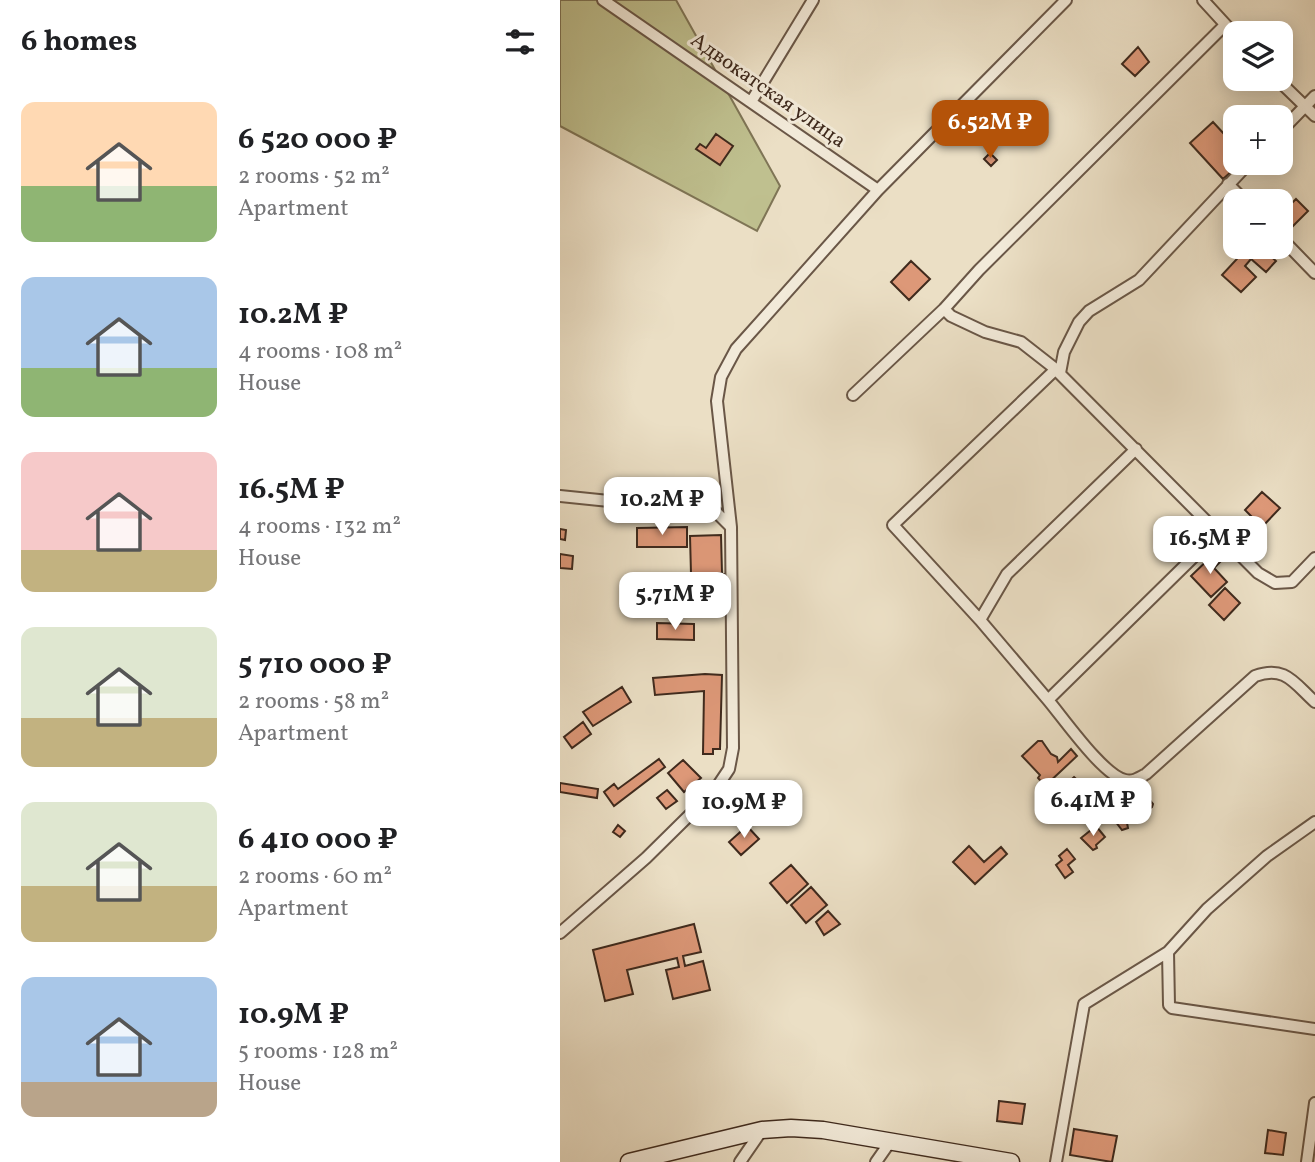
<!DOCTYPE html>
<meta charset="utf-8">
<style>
body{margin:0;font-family:Vollkorn,serif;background:#f2f2f2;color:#202124;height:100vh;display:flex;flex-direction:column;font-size:26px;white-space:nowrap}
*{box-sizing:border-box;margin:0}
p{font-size:23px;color:#757577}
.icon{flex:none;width:38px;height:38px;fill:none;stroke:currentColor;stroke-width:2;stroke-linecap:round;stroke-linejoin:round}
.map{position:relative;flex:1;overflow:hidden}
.side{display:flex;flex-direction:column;background:#fff;width:560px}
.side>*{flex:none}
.controls{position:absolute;left:663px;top:21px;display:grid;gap:14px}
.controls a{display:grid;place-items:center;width:70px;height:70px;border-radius:14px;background:#fff;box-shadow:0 4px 18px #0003;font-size:35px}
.price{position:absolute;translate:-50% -60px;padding:0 16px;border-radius:14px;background:#fff;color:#222;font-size:23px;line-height:46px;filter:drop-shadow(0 2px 4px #0008)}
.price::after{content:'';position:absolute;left:50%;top:42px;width:21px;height:16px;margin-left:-10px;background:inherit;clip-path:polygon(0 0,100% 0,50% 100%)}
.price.active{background:#b45309;color:#fff}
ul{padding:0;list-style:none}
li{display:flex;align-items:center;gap:21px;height:175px;padding:0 21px}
li span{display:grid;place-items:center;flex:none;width:196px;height:140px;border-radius:14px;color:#555}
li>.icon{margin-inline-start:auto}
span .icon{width:84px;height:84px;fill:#fffc;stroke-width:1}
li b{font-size:30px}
h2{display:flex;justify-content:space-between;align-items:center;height:84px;padding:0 21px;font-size:30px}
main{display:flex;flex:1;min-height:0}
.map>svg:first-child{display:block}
.green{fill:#bfc08f;stroke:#7f7556;stroke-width:2}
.building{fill:#dd9878;stroke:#3f2a1d;stroke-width:2}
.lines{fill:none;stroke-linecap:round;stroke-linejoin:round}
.minor-casing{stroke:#6a5747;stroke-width:14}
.secondary-casing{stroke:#3f2a1d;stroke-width:19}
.minor{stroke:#f2ead9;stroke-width:10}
.secondary{stroke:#f2ead9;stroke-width:16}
.labels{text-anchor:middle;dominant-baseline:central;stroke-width:6;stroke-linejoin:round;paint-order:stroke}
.street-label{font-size:21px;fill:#3f2a1d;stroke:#f2ead9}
</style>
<main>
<section class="side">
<h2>6 homes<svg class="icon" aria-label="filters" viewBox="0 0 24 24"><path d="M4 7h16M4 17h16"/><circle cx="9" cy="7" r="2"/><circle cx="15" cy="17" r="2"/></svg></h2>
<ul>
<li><span style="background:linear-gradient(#ffd9b3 60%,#8fb573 0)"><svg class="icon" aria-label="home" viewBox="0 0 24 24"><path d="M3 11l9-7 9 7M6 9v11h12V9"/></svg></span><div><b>6 520 000 ₽</b><p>2 rooms · 52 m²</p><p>Apartment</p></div></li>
<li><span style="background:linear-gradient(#a9c7e8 65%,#8fb573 0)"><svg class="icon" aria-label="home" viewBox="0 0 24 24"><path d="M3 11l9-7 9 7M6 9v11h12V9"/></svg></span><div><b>10.2M ₽</b><p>4 rooms · 108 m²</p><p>House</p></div></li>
<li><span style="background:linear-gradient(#f6c9c9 70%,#c2b280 0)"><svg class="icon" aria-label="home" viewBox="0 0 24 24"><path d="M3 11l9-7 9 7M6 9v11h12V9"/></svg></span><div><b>16.5M ₽</b><p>4 rooms · 132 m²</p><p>House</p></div></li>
<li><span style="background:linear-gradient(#dfe7d0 65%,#c2b280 0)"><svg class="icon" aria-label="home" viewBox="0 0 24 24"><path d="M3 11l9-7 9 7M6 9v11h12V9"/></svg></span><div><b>5 710 000 ₽</b><p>2 rooms · 58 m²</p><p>Apartment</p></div></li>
<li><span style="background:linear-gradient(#dfe7d0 60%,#c2b280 0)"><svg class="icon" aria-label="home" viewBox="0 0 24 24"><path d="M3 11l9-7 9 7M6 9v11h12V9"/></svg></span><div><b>6 410 000 ₽</b><p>2 rooms · 60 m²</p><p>Apartment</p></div></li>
<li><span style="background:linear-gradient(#a9c7e8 75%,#b9a48a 0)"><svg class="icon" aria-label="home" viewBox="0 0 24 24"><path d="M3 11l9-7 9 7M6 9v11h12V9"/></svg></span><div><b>10.9M ₽</b><p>5 rooms · 128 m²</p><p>House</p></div></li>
</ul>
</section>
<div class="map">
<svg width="755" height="1162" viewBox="0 0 755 1162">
<rect width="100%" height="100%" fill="#ebdfc5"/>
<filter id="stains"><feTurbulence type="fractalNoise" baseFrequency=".00286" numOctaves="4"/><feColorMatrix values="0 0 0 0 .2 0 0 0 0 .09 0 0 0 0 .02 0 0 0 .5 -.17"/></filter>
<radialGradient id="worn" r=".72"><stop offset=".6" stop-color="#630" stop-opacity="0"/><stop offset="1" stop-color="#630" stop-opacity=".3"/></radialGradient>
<path class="green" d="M0 0H116L220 186 197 231 0 126Z"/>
<path class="building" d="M578 47 589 62 575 76 562 64Z
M653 122 676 147V163H681L663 179 630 143Z
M156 134 173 146 160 165 136 149 140 144 146 148Z
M430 153 437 160 431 166 424 159Z
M736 199 748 211 730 229 721 220V214Z
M688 247H700L716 261 706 272 691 259 685 266 696 277 681 292 662 275Z
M351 261 370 279 349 300 331 282Z
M702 492 720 508 702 527 685 510Z
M127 527V547H77V528Z
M0 529 6 530 5 540 0 539Z
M161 535 162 573 131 574 130 536Z
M656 552 663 559 654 568 667 582 651 597 631 576Z
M0 554 13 556 12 569 0 568Z
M147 574H165V602L148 603Z
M665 588 680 603 664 620 649 605Z
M97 623 134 624V640L97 639Z
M145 674 162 675 160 749H153V754H143L144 691 95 695 93 678Z
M62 687 71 702 33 726 23 712Z
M23 722 31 734 12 748 4 737Z
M478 741H482L491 754 497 757 498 762 511 749 517 756 485 786 478 778 480 775 462 756Z
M99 759 105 767 54 806 44 792 54 784 58 789Z
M123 760 141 778 124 792 108 773Z
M514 777 527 789 513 801 502 788Z
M0 783 38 789 37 798 0 792Z
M107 790 117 801 106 809 97 798Z
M583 792 593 804 592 807 589 809 585 808 578 815 568 804Z
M565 803 576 817 567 823 568 828 562 830 552 817 561 810 559 807Z
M58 825 65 831 60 837 53 832Z
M187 826 199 839 181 855 169 842Z
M536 826 545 837 536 845 537 848 533 850 521 838Z
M409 846 424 862 441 847 447 854 415 884 393 862Z
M507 849 515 859 508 865 513 872 505 878 496 865 502 860 499 856Z
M231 865 248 884 227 903 210 883Z
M251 887 267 905 246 923 231 905Z
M268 911 280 924 264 935 256 922Z
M134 924 141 952 123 956 125 966 143 961 150 990 113 999 106 970 119 967 117 958 67 970 73 994 45 1001 33 950Z
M439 1101 465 1104 462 1124 437 1121Z
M514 1129 557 1136 552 1162 510 1155Z
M708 1130 726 1133 723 1155 705 1153Z"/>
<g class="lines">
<defs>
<path id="minor" d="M43 0 318 190
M643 0 676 36
M717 79 755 116
M191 102 253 0
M721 131 755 96
M668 184 685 201
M721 238 755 273
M384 309 391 316 425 332 461 342 493 367 698 573 715 583 732 582 755 558
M500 373 504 352 519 322 529 311 579 280 689 163
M293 395 384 309 419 270 665 25
M0 496 156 512 171 527
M658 533 488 700C504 719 543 775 565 780 573 782 579 778 586 774L695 676C725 665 734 683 755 702
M420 620 447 574 576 449
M488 700 420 620 333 525 496 369
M0 933 86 858 155 790 169 769 173 748 171 527 157 401 161 377 176 349 318 190 506 0
M608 952 609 1005 612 1008 755 1029
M180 1162 202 1130
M316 1162 330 1142
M496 1162 524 1004 608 952 647 909 707 856 755 822
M747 1162 755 1103"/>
<path id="secondary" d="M69 1162 202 1130 231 1128 263 1130 451 1162"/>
</defs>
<use href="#minor" class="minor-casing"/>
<use href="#secondary" class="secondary-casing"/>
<use href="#minor" class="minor"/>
<use href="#secondary" class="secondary"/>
</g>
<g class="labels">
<g class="street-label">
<text transform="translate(208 91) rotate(35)">Адвокатская улица</text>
</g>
</g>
<rect width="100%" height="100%" filter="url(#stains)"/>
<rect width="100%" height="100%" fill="url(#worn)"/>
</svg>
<div class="controls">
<a><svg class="icon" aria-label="layers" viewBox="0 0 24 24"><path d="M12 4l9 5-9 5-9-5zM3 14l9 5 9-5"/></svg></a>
<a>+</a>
<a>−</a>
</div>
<b class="price active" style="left:430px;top:160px">6.52M ₽</b>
<b class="price" style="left:102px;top:537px">10.2M ₽</b>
<b class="price" style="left:650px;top:576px">16.5M ₽</b>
<b class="price" style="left:115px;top:632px">5.71M ₽</b>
<b class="price" style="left:533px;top:838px">6.41M ₽</b>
<b class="price" style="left:184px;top:840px">10.9M ₽</b>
</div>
</main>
